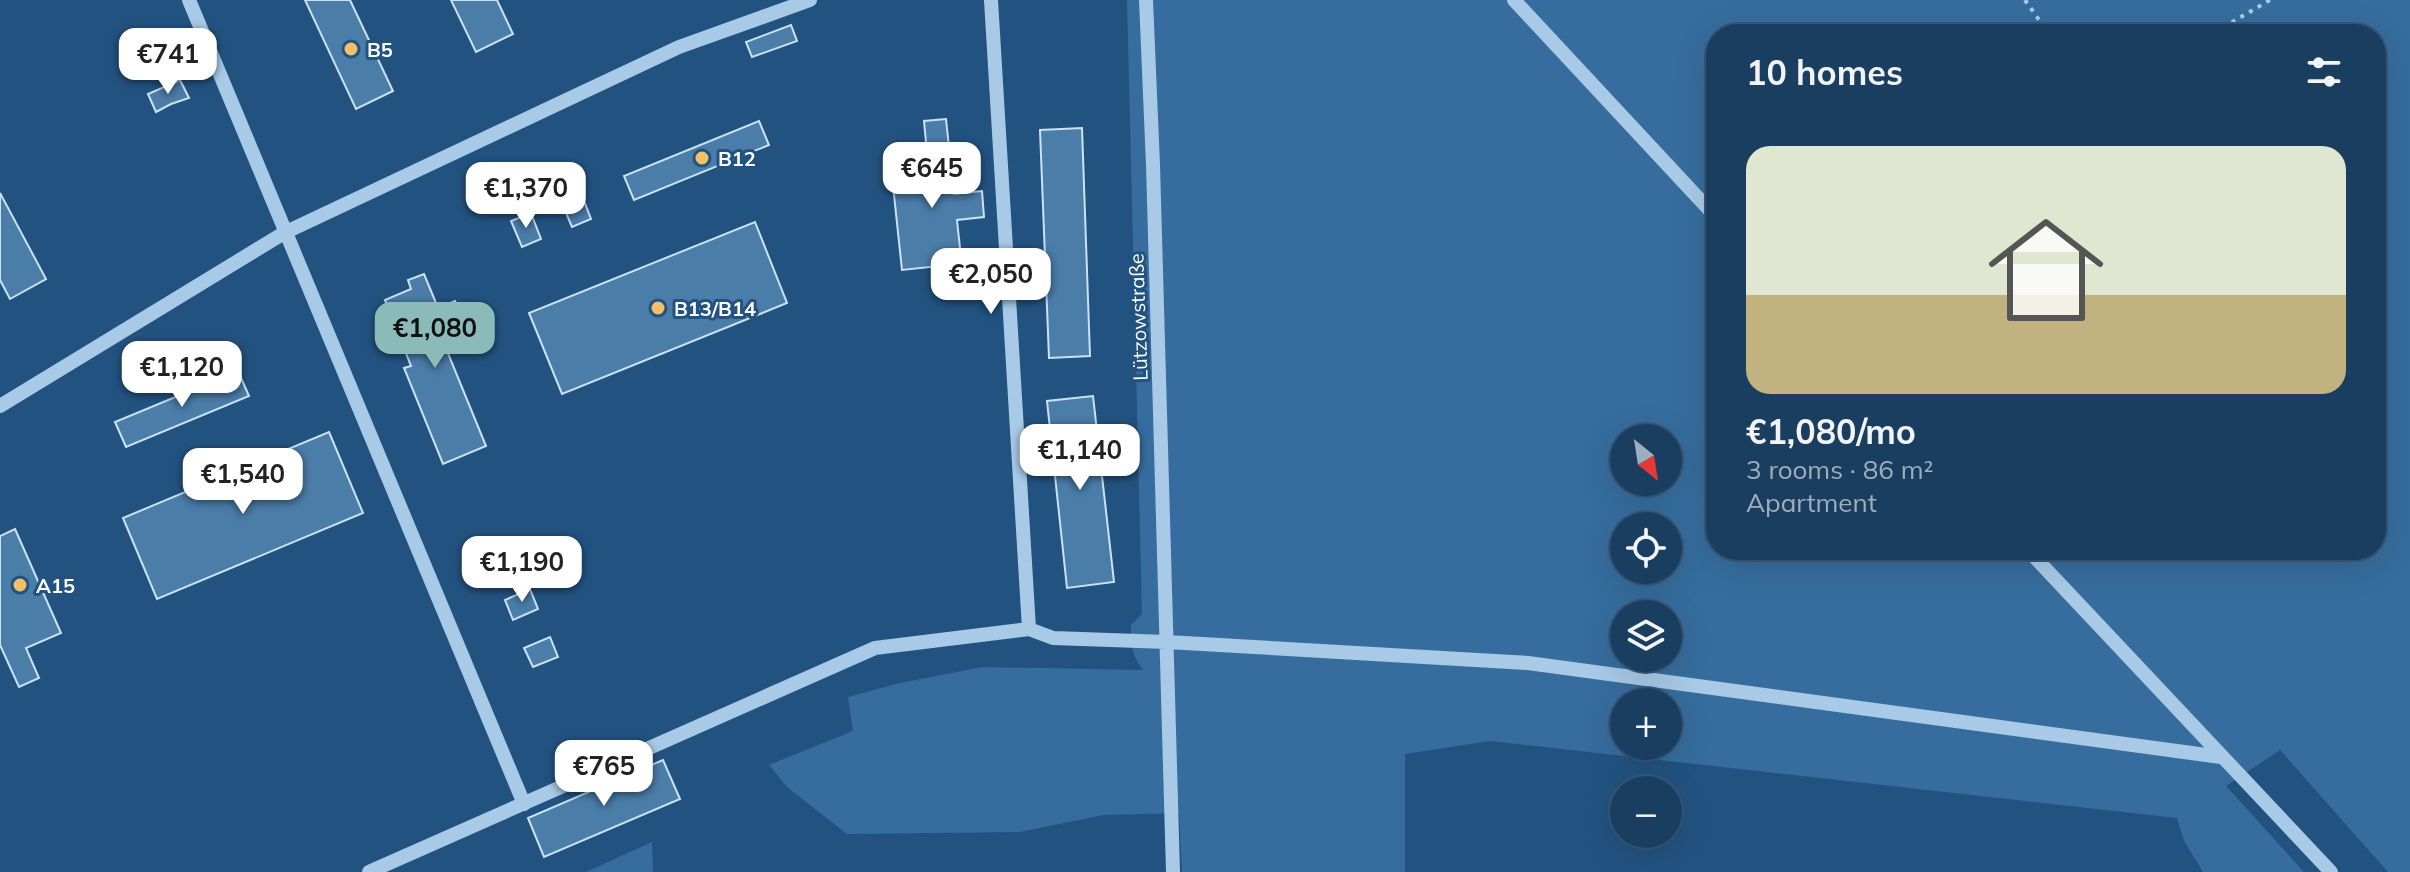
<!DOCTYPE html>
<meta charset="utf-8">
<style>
body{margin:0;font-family:Mulish,sans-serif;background:#234566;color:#f1f3f6;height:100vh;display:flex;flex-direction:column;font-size:30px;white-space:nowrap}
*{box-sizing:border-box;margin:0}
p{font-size:26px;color:#9faebd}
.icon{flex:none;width:44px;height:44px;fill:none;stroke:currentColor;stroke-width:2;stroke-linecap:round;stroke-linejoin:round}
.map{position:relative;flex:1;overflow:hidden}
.drawer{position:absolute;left:1706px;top:24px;width:680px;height:536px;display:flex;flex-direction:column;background:#1a3e60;border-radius:32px;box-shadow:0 8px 32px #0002,0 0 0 2px #385775}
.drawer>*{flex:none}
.needle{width:52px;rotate:150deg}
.fabs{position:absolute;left:1610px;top:424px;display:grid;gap:16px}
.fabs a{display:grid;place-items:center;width:72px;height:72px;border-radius:50%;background:#1a3e60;box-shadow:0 8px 32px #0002,0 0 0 2px #385775;font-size:40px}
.price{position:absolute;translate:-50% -68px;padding:0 18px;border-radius:16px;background:#fff;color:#222;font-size:26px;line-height:52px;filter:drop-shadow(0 2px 4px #0008)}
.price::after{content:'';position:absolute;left:50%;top:48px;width:24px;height:18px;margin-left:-12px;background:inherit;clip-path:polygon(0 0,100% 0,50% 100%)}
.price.active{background:#8bbbb9;color:#111}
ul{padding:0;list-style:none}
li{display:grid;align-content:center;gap:16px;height:424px;padding:0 40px}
li span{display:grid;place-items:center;height:248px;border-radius:24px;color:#555}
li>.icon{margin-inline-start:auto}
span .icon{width:144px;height:144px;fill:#fffc;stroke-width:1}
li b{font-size:34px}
h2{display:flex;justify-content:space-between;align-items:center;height:96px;padding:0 40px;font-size:34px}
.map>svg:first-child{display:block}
.green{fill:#366d9e;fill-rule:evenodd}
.building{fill:#4b7da9;stroke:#cbe2f6;stroke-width:2}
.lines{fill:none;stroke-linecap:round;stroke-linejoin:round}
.path{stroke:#a8cae7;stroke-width:4;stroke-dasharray:4 6;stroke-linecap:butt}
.minor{stroke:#a8cae7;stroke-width:14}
.poi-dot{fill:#f3c06a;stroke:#225380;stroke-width:3}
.labels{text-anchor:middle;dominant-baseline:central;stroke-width:6;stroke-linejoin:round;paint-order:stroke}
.poi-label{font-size:20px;font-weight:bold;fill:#fff;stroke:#225380;text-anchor:start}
.street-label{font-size:20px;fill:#fff;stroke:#225380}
</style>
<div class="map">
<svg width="2410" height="872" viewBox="0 0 2410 872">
<rect width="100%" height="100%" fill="#225380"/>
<path class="green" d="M1127 0H2410V872H2388L2280 750 2226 786 2304 872H2203L2184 841 2177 818 1490 741 1405 754V872H1182L1179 813 1103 815 1020 832 847 834 787 787 769 765 853 731 848 697 900 683 983 667 1143 670C1131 653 1131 646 1131 625L1142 614ZM1716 34H2376V550H1716ZM1624 438H1668V482H1624ZM1624 526H1668V570H1624ZM1624 614H1668V658H1624ZM1624 702H1668V746H1624Z
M652 842 653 872H586Z"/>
<path class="building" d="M305 0H350L393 91 356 109Z
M451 0H497L513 34 476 52Z
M791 25 797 41 752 57 746 42Z
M180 80 189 98 171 104 156 112 148 94Z
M946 119 954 194 982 191 984 217 957 220 965 295 943 297 939 266 902 270 890 157 927 153 924 121Z
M759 121 769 145 634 200 624 176Z
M1082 128 1090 356 1049 358 1040 130Z
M0 193 46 279 10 299 0 280Z
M581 193 591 219 572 227 561 201Z
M531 213 541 239 522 247 511 221Z
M755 222 787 303 562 394 529 313Z
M424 274 438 308 455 301 461 316 443 323 454 349 447 351 486 446 443 464 404 368 411 366 385 300 411 289 408 280Z
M238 371 249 396 126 447 115 422Z
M1093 396 1114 582 1067 588 1047 401Z
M329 432 363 513 157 599 123 518Z
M15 529 61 633 26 648 39 678 19 687 0 645V536Z
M530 589 538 609 513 620 505 600Z
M550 637 558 657 533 667 524 648Z
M663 760 680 799 544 857 528 818Z"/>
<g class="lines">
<path class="path" d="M2025 0 2049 34
M2194 34 2222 28 2270 0"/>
<path class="minor" d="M189 0 524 804
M991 0 1029 629
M1146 0 1153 165 1173 872
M1514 0 1716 217
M0 406 284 233 679 47 810 0
M2028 550 2331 872
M369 872 875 648 1029 629 1053 638 1167 642 1528 663 2221 757"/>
</g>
<g class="poi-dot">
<circle cx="351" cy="49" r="8"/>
<circle cx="702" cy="158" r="8"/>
<circle cx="658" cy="308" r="8"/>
<circle cx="20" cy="585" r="8"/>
</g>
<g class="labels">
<g class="poi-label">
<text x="367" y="49">B5</text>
<text x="718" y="158">B12</text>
<text x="674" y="308">B13/B14</text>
<text x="36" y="585">A15</text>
</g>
<g class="street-label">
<text transform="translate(1138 317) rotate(-92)">Lützowstraße</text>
</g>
</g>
</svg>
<div class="fabs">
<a><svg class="needle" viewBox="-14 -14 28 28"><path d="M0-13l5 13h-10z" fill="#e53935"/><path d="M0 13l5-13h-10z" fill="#9faebd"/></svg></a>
<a><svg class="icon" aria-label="locate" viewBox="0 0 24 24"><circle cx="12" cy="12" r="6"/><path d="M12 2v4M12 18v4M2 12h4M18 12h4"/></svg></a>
<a><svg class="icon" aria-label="layers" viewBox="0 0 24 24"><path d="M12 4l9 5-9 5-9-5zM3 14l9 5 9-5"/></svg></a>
<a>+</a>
<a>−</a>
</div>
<b class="price" style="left:168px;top:96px">€741</b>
<b class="price" style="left:932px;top:210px">€645</b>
<b class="price" style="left:526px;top:230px">€1,370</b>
<b class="price" style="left:991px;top:316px">€2,050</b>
<b class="price active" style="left:435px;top:370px">€1,080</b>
<b class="price" style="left:182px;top:409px">€1,120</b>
<b class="price" style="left:1080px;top:492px">€1,140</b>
<b class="price" style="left:243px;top:516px">€1,540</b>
<b class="price" style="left:522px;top:604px">€1,190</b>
<b class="price" style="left:604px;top:808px">€765</b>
<section class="drawer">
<h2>10 homes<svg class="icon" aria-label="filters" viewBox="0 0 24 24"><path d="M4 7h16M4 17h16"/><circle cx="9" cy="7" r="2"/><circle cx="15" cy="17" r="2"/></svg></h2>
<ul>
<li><span style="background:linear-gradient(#dfe7d0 60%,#c2b280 0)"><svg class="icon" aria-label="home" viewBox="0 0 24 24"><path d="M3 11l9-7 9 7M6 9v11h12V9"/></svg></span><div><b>€1,080/mo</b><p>3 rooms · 86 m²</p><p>Apartment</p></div></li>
</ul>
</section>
</div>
